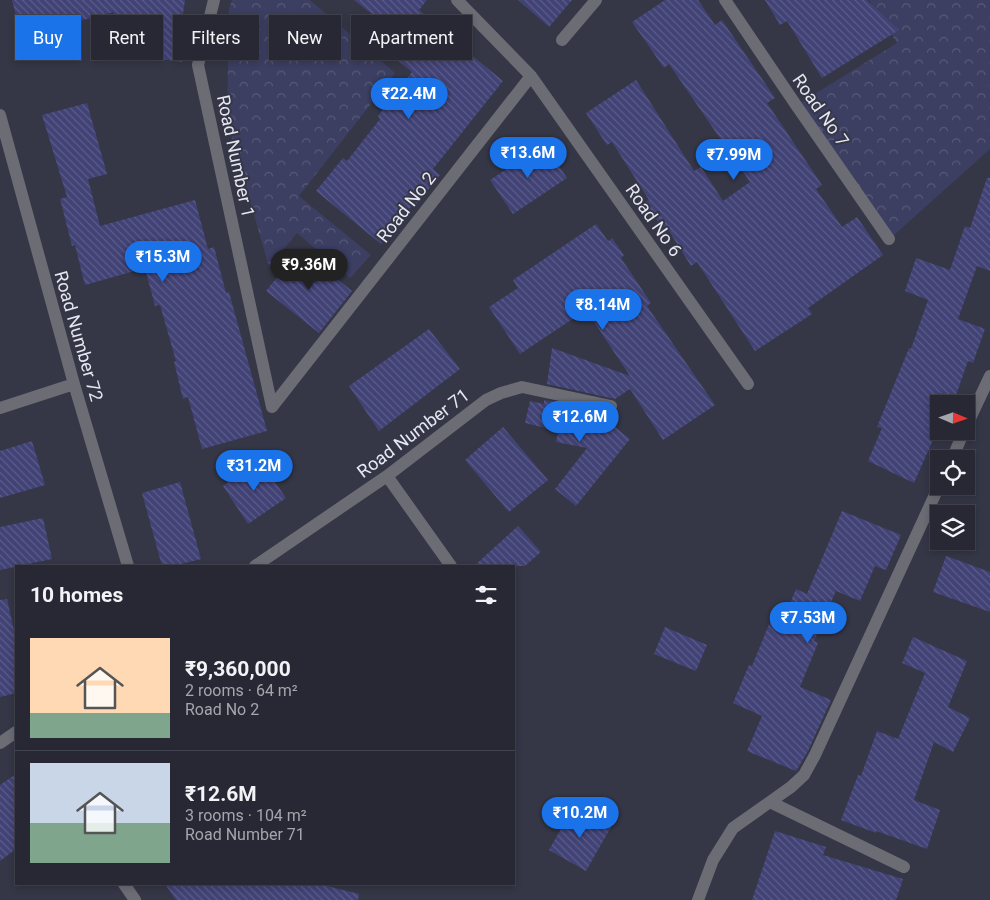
<!DOCTYPE html>
<meta charset="utf-8">
<style>
body{margin:0;font-family:Roboto,sans-serif;background:#343440;color:#f1f3f6;height:100vh;display:flex;flex-direction:column;font-size:19px;white-space:nowrap}
*{box-sizing:border-box;margin:0}
p{font-size:16px;color:#a5a6ac}
.icon{flex:none;width:28px;height:28px;fill:none;stroke:currentColor;stroke-width:2;stroke-linecap:round;stroke-linejoin:round}
.map{position:relative;flex:1;overflow:hidden}
.drawer{position:absolute;left:15px;top:565px;width:500px;height:320px;display:flex;flex-direction:column;background:#282834;border-radius:0px;box-shadow:0 2px 8px #0003,0 0 0 1px #44444f}
.drawer>*{flex:none}
.top-card{position:absolute;left:15px;top:15px;width:500px;height:45px;display:flex;gap:10px}
.needle{width:32px;rotate:92deg}
.fabs{position:absolute;left:930px;top:395px;display:grid;gap:10px}
.fabs a{display:grid;place-items:center;width:45px;height:45px;border-radius:0px;background:#282834;box-shadow:0 2px 8px #0003,0 0 0 1px #44444f;font-size:25px}
.price{position:absolute;translate:-50% -42px;padding:0 11px;border-radius:18px;background:#1a73e8;color:#fff;font-size:16px;line-height:32px;filter:drop-shadow(0 1px 2px #0008)}
.price::after{content:'';position:absolute;left:50%;top:30px;width:15px;height:11px;margin-left:-8px;background:inherit;clip-path:polygon(0 0,100% 0,50% 100%)}
.price.on{background:#222;color:#fff}
ul{padding:0;list-style:none}
li{display:flex;align-items:center;gap:15px;height:125px;padding:0 15px}
li+li{border-top:1px solid #44444f}
li span{display:grid;place-items:center;flex:none;width:140px;height:100px;border-radius:0px;color:#555}
li>.icon{margin-inline-start:auto}
span .icon{width:60px;height:60px;fill:#fffc;stroke-width:1}
li b{font-size:21px}
h2{display:flex;justify-content:space-between;align-items:center;height:60px;padding:0 15px;font-size:21px}
.pill{padding:0 18px;border-radius:0px;background:#282834;box-shadow:0 2px 8px #0003,0 0 0 1px #44444f;font-size:18px;line-height:45px}
.pill.on{background:#1a73e8;color:#fff}
.map>svg:first-child{display:block}
.park{fill:url(#park-crowns)}
.building{fill:url(#building-back-hatch)}
.lines{fill:none;stroke-linecap:round;stroke-linejoin:round}
.minor{stroke:#6b6c74;stroke-width:12}
.labels{text-anchor:middle;dominant-baseline:central;stroke-width:4;stroke-linejoin:round;paint-order:stroke}
.street-label{font-size:18px;fill:#e6e7f1;stroke:#353646}
</style>
<div class="map">
<svg width="990" height="900" viewBox="0 0 990 900">
<defs>
<pattern id="park-crowns" width="20" height="18" patternUnits="userSpaceOnUse" patternTransform="scale(1.25)"><rect width="20" height="18" fill="#3c3e62"/><path d="M2 6a3 3 0 1 1 6 0M12 15a3 3 0 1 1 6 0" fill="none" stroke="#585a79"/></pattern>
<pattern id="building-back-hatch" width="6" height="6" patternUnits="userSpaceOnUse" patternTransform="scale(1.25)"><rect width="6" height="6" fill="#414275"/><path d="M-1 5l2 2M0 0l6 6M5-1l2 2" fill="none" stroke="#5c5d89"/></pattern>
</defs>
<rect width="100%" height="100%" fill="#353646"/>
<path class="park" d="M232 0H310L395 73 299 196 371 255 350 278 297 233 269 267 227 121 229 9Z
M869 0H990V149L893 236 800 103 897 43Z"/>
<path class="building" d="M12 0H185L182 21 187 22 182 62 109 52 114 12 21 36Z
M354 0H427L419 10 460 42 458 44 503 81 433 169 440 175 415 206 413 204 381 244 316 191 343 158 347 161 380 119 378 116 412 72 396 59 400 53 364 24 372 14Z
M518 0H572L549 27Z
M665 0H698L715 25 722 20 775 98 767 103 822 185 816 189 842 227 857 217 883 255 808 308 812 314 755 351 697 262 691 266 666 226 662 228 645 202 649 200 612 142 607 145 586 113 636 80 694 171 701 167 723 201 750 182 669 64 664 68 632 22Z
M765 0H867L899 30 822 78 787 21 780 25Z
M87 103 107 174 88 179 100 226 195 200 208 249 214 247 226 293 229 292 267 431 202 449 188 397 183 399 174 362 176 361 160 305 155 306 145 268 85 285 75 245 72 246 60 199 67 197 42 115Z
M544 144 567 178 513 214 490 180Z
M987 178H990V271L977 266 958 319 985 329 973 363 968 361 955 398 939 393V426L914 483 868 461 882 428 877 427 909 348 911 349 928 300 905 291 916 258 950 270 965 226 970 228Z
M596 224 608 241 612 238 624 255 621 258 651 303 647 306 715 405 663 440 630 389 615 399 547 384 552 348 630 376 586 310 520 354 489 307 518 288 513 280Z
M300 249 352 291 319 333 266 291Z
M429 329 460 369 379 431 349 386Z
M544 400 597 411 596 412 630 439 576 506 555 489 587 448 556 442 558 431 525 423 530 401 544 404Z
M503 427 548 480 509 512 465 460Z
M32 441 45 485 0 498V451Z
M260 460 286 498 248 524 223 486Z
M180 482 201 559 173 566H162L142 493Z
M842 511 901 535 886 570 875 566 860 601 836 591 814 641 818 643 800 687 831 700 808 751 796 771 747 751 762 716 733 703 749 665 752 666 770 622 780 627 796 589 807 594Z
M43 518 52 559 0 570V527Z
M518 526 541 552 525 566H474Z
M946 556 990 572V612L933 592Z
M7 599 16 639V693L0 697V600Z
M665 627 707 645 696 671 654 654Z
M913 637 967 661 948 707 970 718 953 752 934 742 914 800 940 810 927 849 876 831V833L841 820 858 775 861 776 877 731 898 739 925 673 902 663Z
M16 774V849L0 861V785Z
M574 806 611 827 586 871 549 850Z
M775 831 826 847 823 855 903 879 896 900H752Z
M165 884H319L359 894 358 900H176Z"/>
<g class="lines">
<path class="minor" d="M214 0 198 65 272 407
M457 0 531 76 748 384
M725 0 796 105 889 239
M562 40 596 0
M0 115 74 384 128 566
M272 407 531 76
M0 408 74 384
M966 427 990 376
M952 459 964 431
M387 476 451 566
M255 566 387 476 486 400 501 393 522 387 611 406
M0 743 16 732
M770 802 904 867
M124 884 135 900
M698 900 713 860 733 828 791 787 804 775 815 755 939 486"/>
</g>
<g class="labels">
<g class="street-label">
<text transform="translate(821 110) rotate(55)">Road No 7</text>
<text transform="translate(236 156) rotate(78)">Road Number 1</text>
<text transform="translate(406 207) rotate(-52)">Road No 2</text>
<text transform="translate(654 220) rotate(55)">Road No 6</text>
<text transform="translate(79 336) rotate(74)">Road Number 72</text>
<text transform="translate(413 433) rotate(-37)">Road Number 71</text>
</g>
</g>
</svg>
<div class="fabs">
<a><svg class="needle" viewBox="-14 -14 28 28"><path d="M0-13l5 13h-10z" fill="#e53935"/><path d="M0 13l5-13h-10z" fill="#a5a6ac"/></svg></a>
<a><svg class="icon" aria-label="locate" viewBox="0 0 24 24"><circle cx="12" cy="12" r="6"/><path d="M12 2v4M12 18v4M2 12h4M18 12h4"/></svg></a>
<a><svg class="icon" aria-label="layers" viewBox="0 0 24 24"><path d="M12 4l9 5-9 5-9-5zM3 14l9 5 9-5"/></svg></a>
</div>
<b class="price" style="left:409px;top:120px">₹22.4M</b>
<b class="price" style="left:528px;top:179px">₹13.6M</b>
<b class="price" style="left:734px;top:181px">₹7.99M</b>
<b class="price" style="left:163px;top:283px">₹15.3M</b>
<b class="price on" style="left:309px;top:291px">₹9.36M</b>
<b class="price" style="left:603px;top:331px">₹8.14M</b>
<b class="price" style="left:580px;top:443px">₹12.6M</b>
<b class="price" style="left:254px;top:492px">₹31.2M</b>
<b class="price" style="left:808px;top:644px">₹7.53M</b>
<b class="price" style="left:580px;top:839px">₹10.2M</b>
<div class="top-card">
<a class="pill on">Buy</a>
<a class="pill">Rent</a>
<a class="pill">Filters</a>
<a class="pill">New</a>
<a class="pill">Apartment</a>
</div>
<section class="drawer">
<h2>10 homes<svg class="icon" aria-label="filters" viewBox="0 0 24 24"><path d="M4 7h16M4 17h16"/><circle cx="9" cy="7" r="2"/><circle cx="15" cy="17" r="2"/></svg></h2>
<ul>
<li><span style="background:linear-gradient(#ffd9b3 75%,#7fa58c 0)"><svg class="icon" aria-label="home" viewBox="0 0 24 24"><path d="M3 11l9-7 9 7M6 9v11h12V9"/></svg></span><div><b>₹9,360,000</b><p>2 rooms · 64 m²</p><p>Road No 2</p></div></li>
<li><span style="background:linear-gradient(#c9d6e8 60%,#7fa58c 0)"><svg class="icon" aria-label="home" viewBox="0 0 24 24"><path d="M3 11l9-7 9 7M6 9v11h12V9"/></svg></span><div><b>₹12.6M</b><p>3 rooms · 104 m²</p><p>Road Number 71</p></div></li>
</ul>
</section>
</div>
